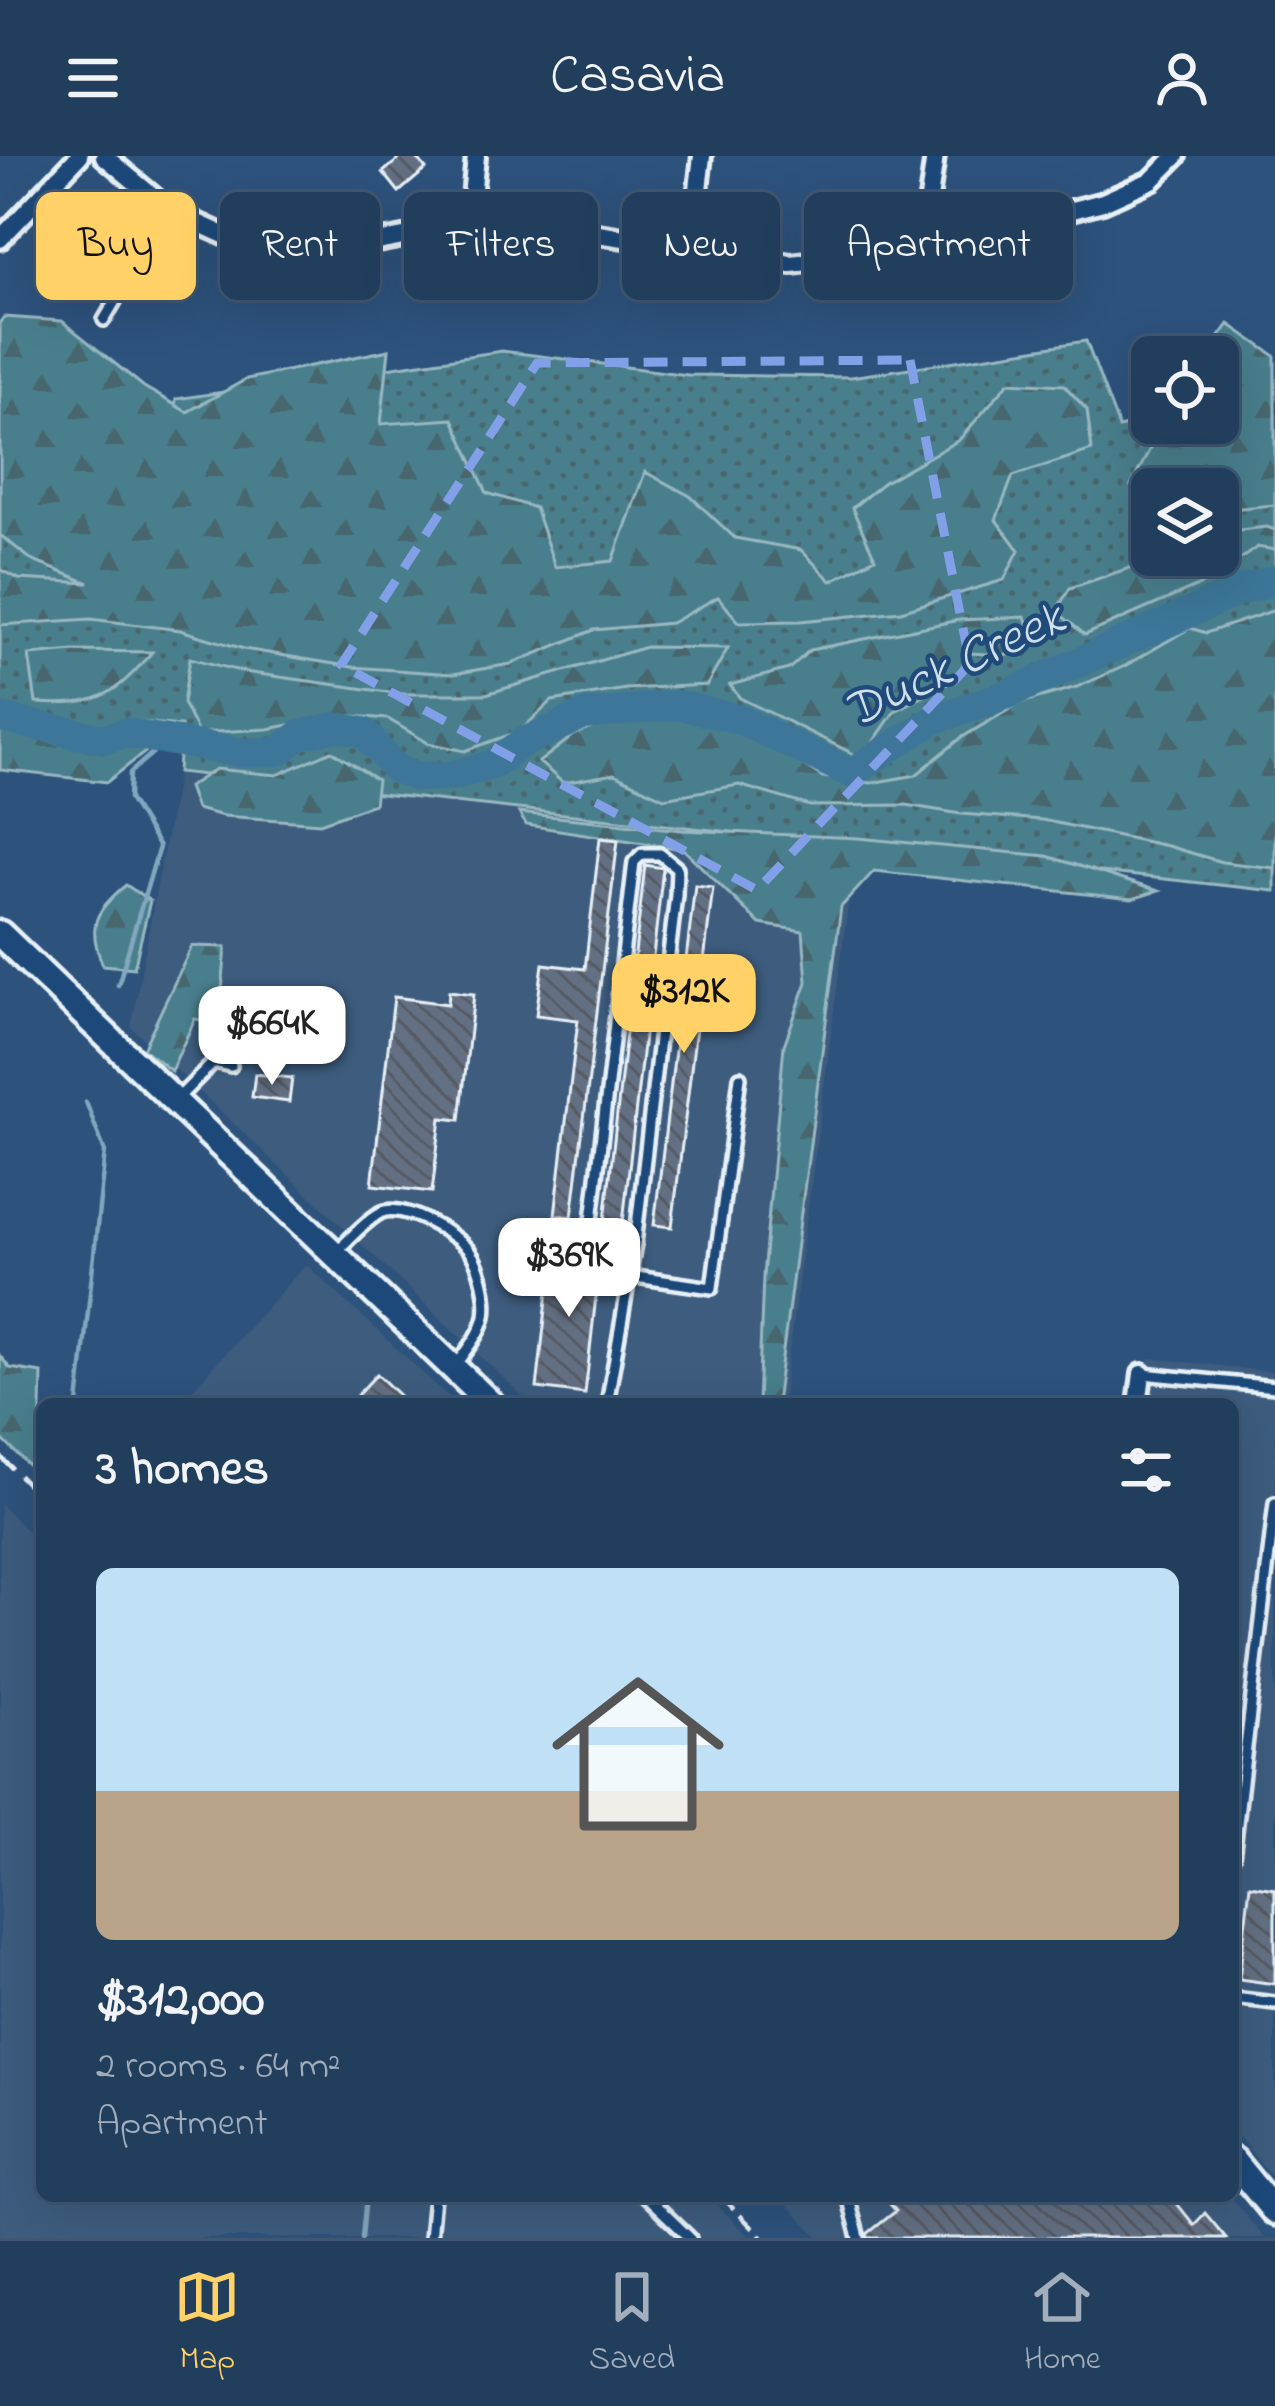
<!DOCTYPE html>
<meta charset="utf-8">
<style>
body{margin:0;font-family:"Indie Flower",sans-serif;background:#2e4966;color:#f1f3f6;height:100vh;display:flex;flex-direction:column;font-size:45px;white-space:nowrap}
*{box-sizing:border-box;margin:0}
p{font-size:39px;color:#a2aebc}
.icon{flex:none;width:66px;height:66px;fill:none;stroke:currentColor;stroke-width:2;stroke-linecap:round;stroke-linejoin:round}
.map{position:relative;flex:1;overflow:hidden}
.sheet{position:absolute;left:36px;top:1242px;width:1203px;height:804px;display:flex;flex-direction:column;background:#223e5d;border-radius:18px;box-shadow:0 12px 48px #0002,0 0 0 3px #3f5772}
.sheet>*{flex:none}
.hud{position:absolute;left:36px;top:36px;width:1203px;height:108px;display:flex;gap:24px}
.tools{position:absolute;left:1131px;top:180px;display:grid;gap:24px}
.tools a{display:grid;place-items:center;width:108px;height:108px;border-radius:18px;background:#223e5d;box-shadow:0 12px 48px #0002,0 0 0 3px #3f5772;font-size:60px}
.price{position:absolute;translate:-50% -102px;padding:0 27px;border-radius:24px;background:#fff;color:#222;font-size:39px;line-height:78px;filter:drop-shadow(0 3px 6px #0008)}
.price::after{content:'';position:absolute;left:50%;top:72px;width:36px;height:27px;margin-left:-18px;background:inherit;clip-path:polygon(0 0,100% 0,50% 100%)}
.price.current{background:#ffd166;color:#111}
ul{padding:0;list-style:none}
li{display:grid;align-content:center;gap:24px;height:636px;padding:0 60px}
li+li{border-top:3px solid #3f5772}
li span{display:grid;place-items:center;height:372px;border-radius:18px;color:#555}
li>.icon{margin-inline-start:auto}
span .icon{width:216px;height:216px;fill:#fffc;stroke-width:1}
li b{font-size:51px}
h2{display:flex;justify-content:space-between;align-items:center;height:144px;padding:0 60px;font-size:51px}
.pill{padding:0 42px;border-radius:18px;background:#223e5d;box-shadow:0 12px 48px #0002,0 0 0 3px #3f5772;font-size:42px;line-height:108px}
.pill.current{background:#ffd166;color:#111}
header{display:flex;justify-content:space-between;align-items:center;height:156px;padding:0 60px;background:#223e5d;font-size:54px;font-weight:600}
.tab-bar{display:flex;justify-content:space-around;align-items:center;height:168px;border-top:3px solid #3f5772;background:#223e5d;font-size:33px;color:#a2aebc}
.tab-bar a{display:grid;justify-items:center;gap:6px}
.tab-bar .current{color:#ffd166}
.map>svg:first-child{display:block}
.built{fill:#3e5b7e}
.grass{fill:url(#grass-dots);stroke:#98b8c2;stroke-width:3;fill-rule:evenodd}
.forest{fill:url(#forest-firs);stroke:#98b8c2;stroke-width:3}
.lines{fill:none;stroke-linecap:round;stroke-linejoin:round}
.stream{stroke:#82a7be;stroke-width:4.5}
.river{stroke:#3e7698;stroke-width:30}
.building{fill:url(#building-back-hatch);stroke:#e8f1f8;stroke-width:3}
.service-casing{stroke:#e8f1f8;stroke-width:18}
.minor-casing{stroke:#e8f1f8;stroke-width:26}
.secondary-casing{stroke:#e8f1f8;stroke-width:33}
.service{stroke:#1f4a7a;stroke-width:9}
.minor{stroke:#1f4a7a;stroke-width:16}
.secondary{stroke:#1f4a7a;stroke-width:24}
.rail{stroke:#e8f1f8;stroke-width:4.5;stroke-dasharray:18 9;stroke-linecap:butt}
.marked{fill:none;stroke:#82a0e8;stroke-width:9;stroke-dasharray:24 15;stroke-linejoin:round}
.labels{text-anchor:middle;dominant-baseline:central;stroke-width:9;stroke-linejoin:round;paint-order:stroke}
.water-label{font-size:51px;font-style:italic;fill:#cedfea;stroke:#1f4a7a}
</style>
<header><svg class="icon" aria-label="menu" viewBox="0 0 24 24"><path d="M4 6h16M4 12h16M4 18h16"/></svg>Casavia<svg class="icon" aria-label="person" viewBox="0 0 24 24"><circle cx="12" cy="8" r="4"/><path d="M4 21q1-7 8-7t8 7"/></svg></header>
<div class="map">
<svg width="1275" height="2082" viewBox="0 0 1275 2082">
<defs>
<pattern id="grass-dots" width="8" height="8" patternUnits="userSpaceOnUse" patternTransform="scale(3)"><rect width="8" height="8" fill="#487e8c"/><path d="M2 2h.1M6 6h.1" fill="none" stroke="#47666e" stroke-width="1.8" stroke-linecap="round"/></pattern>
<pattern id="forest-firs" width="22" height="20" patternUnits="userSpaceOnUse" patternTransform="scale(3)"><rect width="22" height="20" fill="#487e8c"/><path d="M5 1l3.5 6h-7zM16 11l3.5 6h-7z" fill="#47666e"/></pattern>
<pattern id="building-back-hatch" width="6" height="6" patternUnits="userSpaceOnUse" patternTransform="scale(3)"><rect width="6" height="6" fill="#647083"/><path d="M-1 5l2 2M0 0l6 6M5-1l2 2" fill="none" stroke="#545a64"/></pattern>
</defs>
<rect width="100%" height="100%" fill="#2d527c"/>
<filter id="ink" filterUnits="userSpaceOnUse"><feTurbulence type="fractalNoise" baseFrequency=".00833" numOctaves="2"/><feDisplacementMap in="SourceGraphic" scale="24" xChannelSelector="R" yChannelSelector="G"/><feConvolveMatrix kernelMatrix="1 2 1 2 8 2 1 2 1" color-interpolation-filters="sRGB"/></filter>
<g filter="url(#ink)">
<path class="built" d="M178 616 856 690 782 1248H531L131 871Z
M306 1108 456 1248H179Z
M1150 1202 1275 1216V2025L1233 1974V1248H1144Z
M0 1348 42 1389V2040H708L751 2082H0Z
M779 2040H1230L1264 2082H820Z"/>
<path class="grass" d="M1086 185 1119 272 1152 263V267H1218L1275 259V735L178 616 181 570 142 566 0 582V380L150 406 176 243 502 195 688 219 851 221ZM1152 333H1218V399H1152Z"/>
<path class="forest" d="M4 161 62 165 144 231 187 256 247 223 389 194 381 268 453 263 487 337 535 352 555 411 613 405 645 316 690 340 735 382 801 394 831 425 875 402 852 352 884 326 959 284 1009 226 1064 229 1087 254 1092 294 1013 320 996 364 1019 394 1004 424 901 455 801 465 739 466 718 441 671 467 594 474 511 508 453 518 352 511 244 493 180 474 91 463 0 469V413L19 423 89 427 33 405 0 379V166Z
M1229 168 1275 200V349L1218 354V333H1152V347L1131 330 1163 267H1218V201H1205Z
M1267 371 1275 374V394L1257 391 1212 424 1085 479 1056 455 1070 432 1168 399H1218V384L1230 375Z
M1275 454V712L1222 706 1167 690 1042 664 961 658 906 649 810 650 739 629 664 642 614 618 563 627 539 606 574 579 614 563 655 560 699 562 752 577 823 621 871 627 916 619 961 582 1020 547 1077 531 1125 510 1190 472 1206 477Z
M1025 461 1032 480 1007 499 969 497 955 524 895 555 862 602 740 542 730 529 789 513 810 494 959 464Z
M646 491 728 492 707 529 626 533 552 545 520 575 465 595 428 587 388 563 342 559 268 573 198 577 183 547 190 502 244 516 402 538H486Z
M74 495 152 496C114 541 95 551 36 547L29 499Z
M22 574 97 589 153 575V590L107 626 0 614V577Z
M332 595 377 624 374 648 320 667 223 660 196 653 188 631 216 613 277 619Z
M519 657 682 674 858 682 1047 700 1158 735 1132 743 874 715 841 751 776 1248H758L763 1120 784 889 807 826 803 775 760 768 683 693 526 669Z
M126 729 150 745 134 812 103 809C86 771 95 754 126 729Z
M192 790 226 791 219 867 195 863 171 915 143 893Z
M0 1200 10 1212 42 1217 39 1320 0 1281Z"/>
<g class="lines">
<path class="stream" d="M118 829 159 691 129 643 130 617 168 583
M78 1248 105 996 86 946
M362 2082 366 2040"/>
<path class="river" d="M0 562 103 583 125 577 245 597 279 595 300 579 336 571 364 576 395 612 416 621 450 620 492 609 522 587 584 559 678 549 739 563 851 617 935 563 1008 538 1238 435 1275 424"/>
</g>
<path class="building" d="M403 0H415L426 13 399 36 383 16Z
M106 56 126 75 67 135 48 117Z
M600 682 618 684 572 1061 555 1059 578 864 536 859 543 808 585 813Z
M645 709 663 712 623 1066 605 1064Z
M695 729 713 731 672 1071 654 1069Z
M449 835 474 838 460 964 441 962 432 1036 372 1029 394 841 448 848Z
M255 918 292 922 289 946 252 941Z
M553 1091 601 1096 585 1238 537 1232Z
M377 1218 408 1248H349Z
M1250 1729 1275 1733V1828L1239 1823Z
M883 2040H1171L1194 2069 1205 2057 1226 2082H868L867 2078 896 2055Z"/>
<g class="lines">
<defs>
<path id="service" d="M104 164 169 54
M178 942 214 906 231 910
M337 1095C350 1083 365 1065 380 1057 401 1045 457 1078 470 1096 481 1111 488 1142 485 1160 481 1178 468 1193 457 1208
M629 1120 712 1132 740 921
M1143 1218 1275 1231
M607 1248 635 1088 676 739 677 712 660 698H642L634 706 590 1081 635 1088
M1233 1701 1275 1347
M1233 1842 1275 1847
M646 2040 690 2082
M848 2040 859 2082
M430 2082 434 2040"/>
<path id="minor" d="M104 0 169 54 224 79 250 86 330 95 414 79 505 69 553 71 791 108 922 93 1103 46 1152 24 1176 0
M469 73 476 0
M0 83 79 0
M691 92 702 0
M922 93 935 0
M1138 1248 1142 1218"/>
<path id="secondary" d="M0 778 491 1248
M1233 2005 1275 2056"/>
</defs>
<use href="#service" class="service-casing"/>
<use href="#minor" class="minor-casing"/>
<use href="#secondary" class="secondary-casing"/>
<use href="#service" class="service"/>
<use href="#minor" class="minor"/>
<use href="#secondary" class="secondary"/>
<path class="rail" d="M0 1300 42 1343
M721 2040 763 2082"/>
</g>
</g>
<path class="marked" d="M910 204 970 508 757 734 341 509 537 207Z"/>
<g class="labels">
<g class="water-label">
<text transform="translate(955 511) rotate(-25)">Duck Creek</text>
</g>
</g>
</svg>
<div class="tools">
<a><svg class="icon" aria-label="locate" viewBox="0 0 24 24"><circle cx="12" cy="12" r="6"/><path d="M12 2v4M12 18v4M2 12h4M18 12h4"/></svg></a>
<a><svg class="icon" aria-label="layers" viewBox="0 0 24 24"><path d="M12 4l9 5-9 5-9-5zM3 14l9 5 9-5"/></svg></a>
</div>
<b class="price current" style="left:684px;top:900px">$312K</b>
<b class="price" style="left:272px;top:932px">$664K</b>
<b class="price" style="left:569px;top:1164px">$369K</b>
<div class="hud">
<a class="pill current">Buy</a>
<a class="pill">Rent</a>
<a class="pill">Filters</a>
<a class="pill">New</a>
<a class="pill">Apartment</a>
</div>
<section class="sheet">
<h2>3 homes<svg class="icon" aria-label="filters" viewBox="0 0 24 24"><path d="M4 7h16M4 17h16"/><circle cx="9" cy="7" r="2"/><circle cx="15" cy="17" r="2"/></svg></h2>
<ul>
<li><span style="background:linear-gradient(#bfe0f5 60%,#b9a48a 0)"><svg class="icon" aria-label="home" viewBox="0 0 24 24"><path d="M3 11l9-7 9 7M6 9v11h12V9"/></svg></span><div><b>$312,000</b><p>2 rooms · 64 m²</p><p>Apartment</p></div></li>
</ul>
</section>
</div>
<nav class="tab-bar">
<a class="current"><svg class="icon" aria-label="map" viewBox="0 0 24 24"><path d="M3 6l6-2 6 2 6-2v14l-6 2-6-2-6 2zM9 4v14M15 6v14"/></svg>Map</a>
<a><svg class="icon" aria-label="saved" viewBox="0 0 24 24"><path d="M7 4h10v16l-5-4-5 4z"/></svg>Saved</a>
<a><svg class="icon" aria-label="home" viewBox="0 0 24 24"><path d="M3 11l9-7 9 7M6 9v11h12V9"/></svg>Home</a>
</nav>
